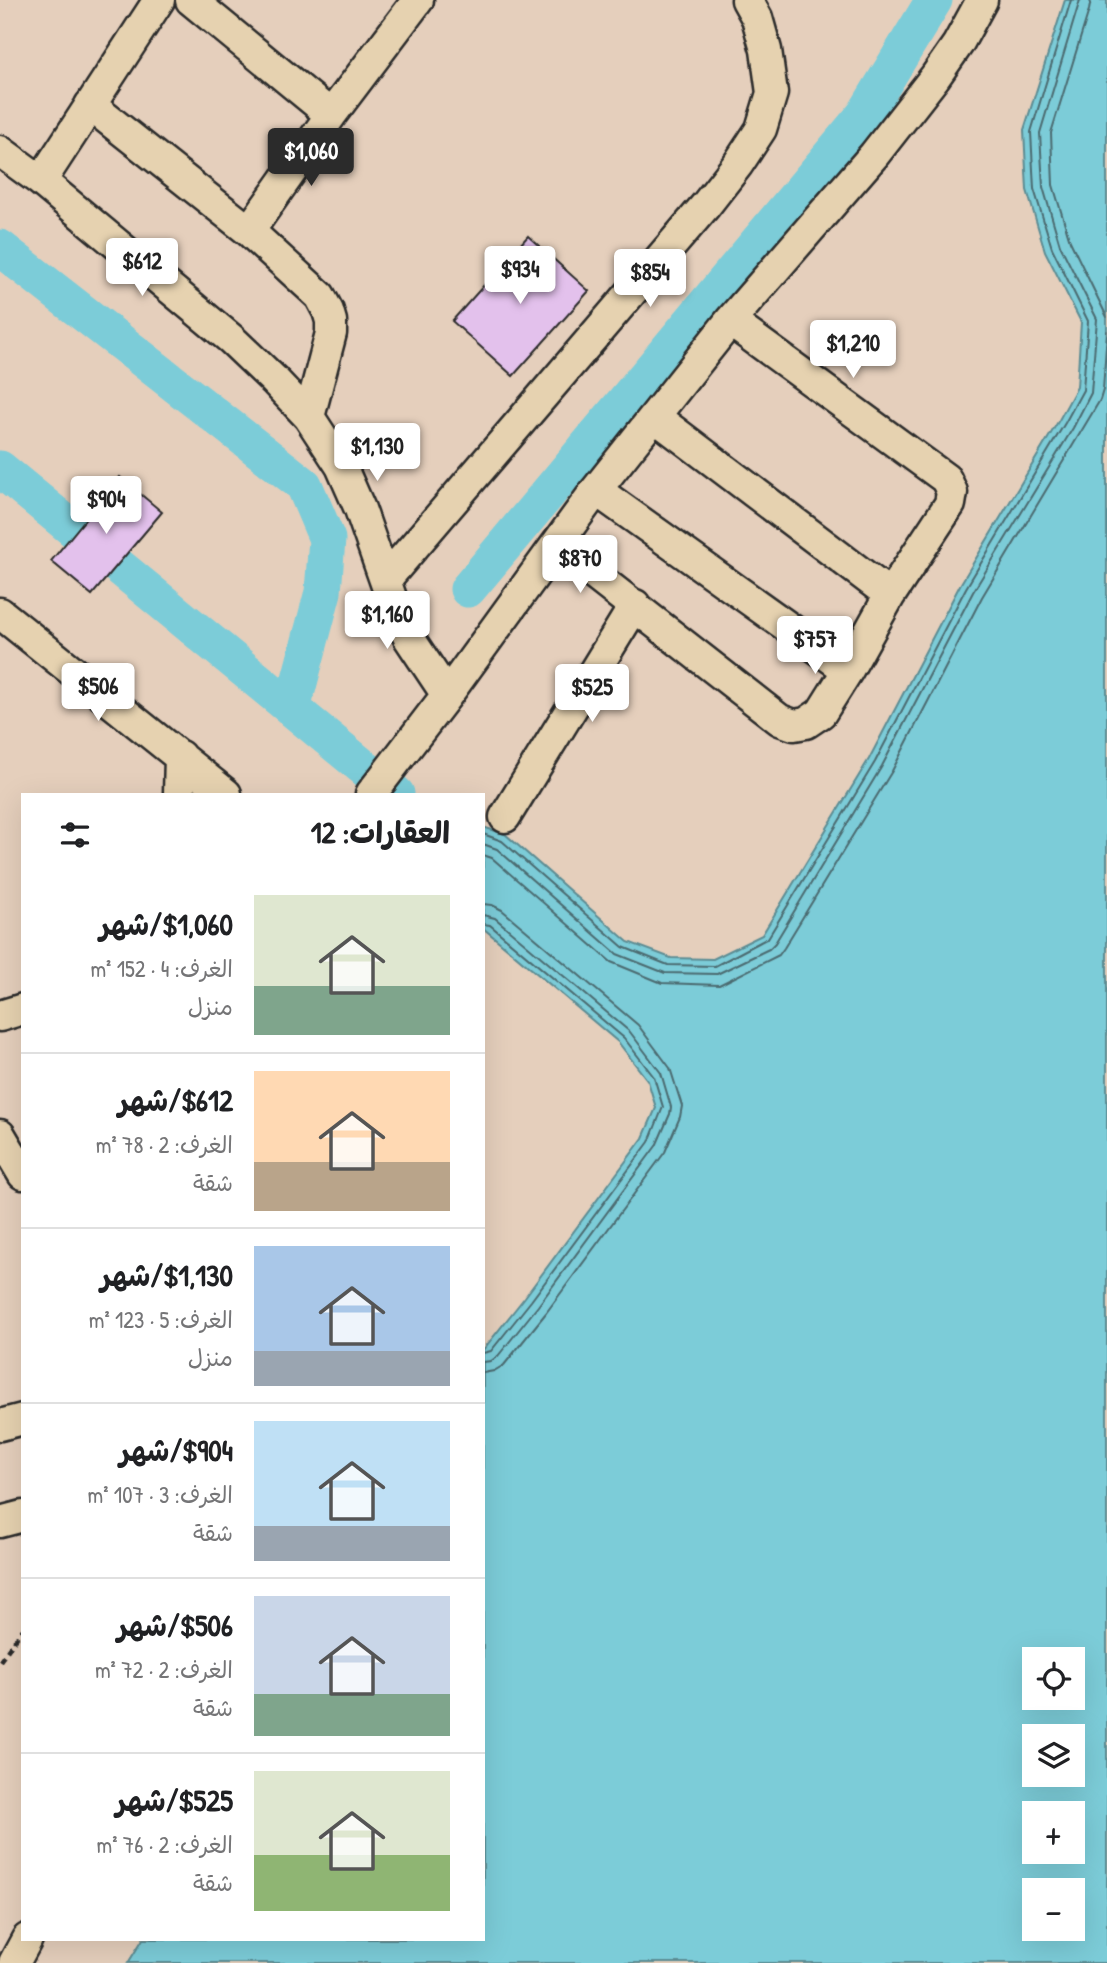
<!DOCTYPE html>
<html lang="ar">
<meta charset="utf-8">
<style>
body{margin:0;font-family:"Patrick Hand","Playpen Sans Arabic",sans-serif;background:#f2f2f2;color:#202124;direction:rtl;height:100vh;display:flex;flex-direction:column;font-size:26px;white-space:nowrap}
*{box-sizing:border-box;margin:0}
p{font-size:23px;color:#757577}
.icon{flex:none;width:38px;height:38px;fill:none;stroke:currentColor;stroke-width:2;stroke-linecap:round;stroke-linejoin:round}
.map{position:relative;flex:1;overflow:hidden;direction:ltr}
.sheet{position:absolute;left:21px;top:793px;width:464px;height:1148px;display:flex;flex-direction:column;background:#fff;border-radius:0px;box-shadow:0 7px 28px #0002;direction:rtl}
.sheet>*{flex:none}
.tools{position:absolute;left:1022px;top:1647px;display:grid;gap:14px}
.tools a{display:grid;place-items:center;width:63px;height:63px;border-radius:0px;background:#fff;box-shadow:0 7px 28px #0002;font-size:35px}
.price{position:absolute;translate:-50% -60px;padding:0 16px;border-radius:7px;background:#fff;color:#222;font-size:23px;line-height:46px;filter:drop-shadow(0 2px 4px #0008)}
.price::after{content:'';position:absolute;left:50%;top:42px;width:21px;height:16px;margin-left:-10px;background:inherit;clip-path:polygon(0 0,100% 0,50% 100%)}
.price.on{background:#2b2b2b;color:#fff}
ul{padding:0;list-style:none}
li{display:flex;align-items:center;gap:21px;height:175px;padding:0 35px}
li+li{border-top:2px solid #e0e0e0}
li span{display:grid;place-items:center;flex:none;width:196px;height:140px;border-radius:0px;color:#555}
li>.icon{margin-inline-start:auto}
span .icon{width:84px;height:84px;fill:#fffc;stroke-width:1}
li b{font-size:30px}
h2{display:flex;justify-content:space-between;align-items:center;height:84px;padding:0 35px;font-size:30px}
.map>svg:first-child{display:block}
.water{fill:#7cccd8;stroke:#5c8c93;stroke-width:2;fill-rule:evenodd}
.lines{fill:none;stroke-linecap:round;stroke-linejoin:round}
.shore{stroke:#4b6b70;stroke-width:2}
.canal{stroke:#7cccd8;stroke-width:37}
.building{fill:#e3c1ec;stroke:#2b2b2b;stroke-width:2}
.minor-casing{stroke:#2b2b2b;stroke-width:35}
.path{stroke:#2b2b2b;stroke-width:4.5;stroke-dasharray:7 5;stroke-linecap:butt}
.minor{stroke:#e6d2b0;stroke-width:30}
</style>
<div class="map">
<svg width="1107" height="1963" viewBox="0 0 1107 1963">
<rect width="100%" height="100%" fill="#e5cfbc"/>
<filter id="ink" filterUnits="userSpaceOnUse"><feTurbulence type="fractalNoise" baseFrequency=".0143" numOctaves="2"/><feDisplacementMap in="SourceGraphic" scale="14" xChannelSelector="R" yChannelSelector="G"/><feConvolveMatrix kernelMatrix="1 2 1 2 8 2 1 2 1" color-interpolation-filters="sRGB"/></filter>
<g filter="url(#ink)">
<path class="water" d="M1065 0H1107V1963H128L143 1939H483V1350L525 1297 643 1138 656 1108 648 1081 618 1042 483 928V827L505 834 628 942 671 958 713 959 762 935 869 759 960 585 1059 420 1077 387 1081 322 1045 251 1027 190 1024 130ZM1034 1659H1073V1698H1034ZM1034 1736H1073V1774H1034ZM1034 1813H1073V1852H1034ZM1034 1890H1073V1928H1034Z"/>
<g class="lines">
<path class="shore" d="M1091 0 1089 10 1051 133 1053 185 1070 241 1107 317
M483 834 502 841 623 947 668 965 715 966 768 938 875 762 966 588 1065 423 1083 390 1088 321 1052 248 1034 189 1031 132 1071 0
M483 844 497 849 617 954 665 973 717 974 769 949 775 943 882 766 973 592 1073 428 1091 393 1097 319 1060 245 1043 187 1040 133 1080 0
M483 855 492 858 611 962 662 983 719 985 779 955 784 948 892 771 982 597 1100 400 1103 390 1107 331
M483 904 492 905 502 910 638 1025 670 1068 682 1106 680 1117 665 1152 546 1313 504 1365 494 1371 483 1373
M483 915 495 918 630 1032 661 1073 671 1107 670 1114 656 1146 538 1306 498 1356 491 1361 483 1362
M483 924 490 925 624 1038 654 1077 663 1107 649 1142 531 1301 491 1351 483 1353"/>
<path class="canal" d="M0 248 304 485 327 539 323 592 292 709
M0 469 396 794
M468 589 865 114 934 0"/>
</g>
<path class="building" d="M528 236 589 291 513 376 452 321Z
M120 477 162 512 92 595 51 561Z"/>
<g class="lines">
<defs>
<path id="minor" d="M191 0 331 115
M90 105 249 231 320 296 328 311 331 321V333L309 417
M0 151 41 181 231 339 274 380 309 417 341 466 360 509 394 606 409 638 447 695
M41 181 159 0
M249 231 331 115 418 0
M655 417 890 595
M596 490 848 670
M556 545 780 720 794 725 806 723 821 713 848 670 890 595 950 504 952 492 946 479 730 321
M386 579 706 205 738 164 761 129 772 93 766 50 757 18 747 0
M0 613 226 794
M179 794 180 756
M371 794 447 695 596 490 730 321 874 155 935 77 958 44 982 0
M505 817 635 605
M0 1016 23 1009
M0 1135 23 1174
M0 1425 23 1419
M0 1522 23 1516
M14 1963 27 1939"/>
</defs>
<use href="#minor" class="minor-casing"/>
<path class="path" d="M0 1661 23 1629"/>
<use href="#minor" class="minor"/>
</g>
</g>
</svg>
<div class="tools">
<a><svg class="icon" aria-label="locate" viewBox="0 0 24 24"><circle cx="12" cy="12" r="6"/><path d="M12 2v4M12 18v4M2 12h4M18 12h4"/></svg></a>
<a><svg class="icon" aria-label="layers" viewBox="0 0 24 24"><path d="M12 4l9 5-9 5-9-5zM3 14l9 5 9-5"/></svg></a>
<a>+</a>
<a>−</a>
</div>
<b class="price on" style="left:311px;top:188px">$1,060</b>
<b class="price" style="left:142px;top:298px">$612</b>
<b class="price" style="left:520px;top:306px">$934</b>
<b class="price" style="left:650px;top:309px">$854</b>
<b class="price" style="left:853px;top:380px">$1,210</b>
<b class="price" style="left:377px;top:483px">$1,130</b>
<b class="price" style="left:106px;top:536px">$904</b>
<b class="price" style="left:580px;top:595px">$870</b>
<b class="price" style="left:387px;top:651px">$1,160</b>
<b class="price" style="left:815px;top:676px">$757</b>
<b class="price" style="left:98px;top:723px">$506</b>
<b class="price" style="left:592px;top:724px">$525</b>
<section class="sheet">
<h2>العقارات: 12<svg class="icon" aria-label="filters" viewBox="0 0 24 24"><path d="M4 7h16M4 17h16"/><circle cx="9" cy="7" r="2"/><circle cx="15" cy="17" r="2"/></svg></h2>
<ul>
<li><span style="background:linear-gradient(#dfe7d0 65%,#7fa58c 0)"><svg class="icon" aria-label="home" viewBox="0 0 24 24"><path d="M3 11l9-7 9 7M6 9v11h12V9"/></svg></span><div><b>$1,060/شهر</b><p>الغرف: 4 · 152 m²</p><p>منزل</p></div></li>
<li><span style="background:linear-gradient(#ffd9b3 65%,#b9a48a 0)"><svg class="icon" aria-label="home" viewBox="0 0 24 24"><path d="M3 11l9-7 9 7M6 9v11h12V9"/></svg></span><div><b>$612/شهر</b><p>الغرف: 2 · 78 m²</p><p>شقة</p></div></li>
<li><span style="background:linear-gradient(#a9c7e8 75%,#9aa5b1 0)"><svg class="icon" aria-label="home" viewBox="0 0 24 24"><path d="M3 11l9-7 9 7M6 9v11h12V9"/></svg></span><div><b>$1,130/شهر</b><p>الغرف: 5 · 123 m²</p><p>منزل</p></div></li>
<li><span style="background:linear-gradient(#bfe0f5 75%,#9aa5b1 0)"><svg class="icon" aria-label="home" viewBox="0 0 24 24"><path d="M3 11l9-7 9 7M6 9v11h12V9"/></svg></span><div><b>$904/شهر</b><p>الغرف: 3 · 107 m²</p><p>شقة</p></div></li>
<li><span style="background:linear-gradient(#c9d6e8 70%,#7fa58c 0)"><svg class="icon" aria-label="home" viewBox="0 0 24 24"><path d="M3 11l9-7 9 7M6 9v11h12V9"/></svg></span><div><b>$506/شهر</b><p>الغرف: 2 · 72 m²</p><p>شقة</p></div></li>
<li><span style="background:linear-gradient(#dfe7d0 60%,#8fb573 0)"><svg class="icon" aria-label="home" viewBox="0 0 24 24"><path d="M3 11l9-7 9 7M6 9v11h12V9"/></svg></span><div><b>$525/شهر</b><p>الغرف: 2 · 76 m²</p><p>شقة</p></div></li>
</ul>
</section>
</div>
